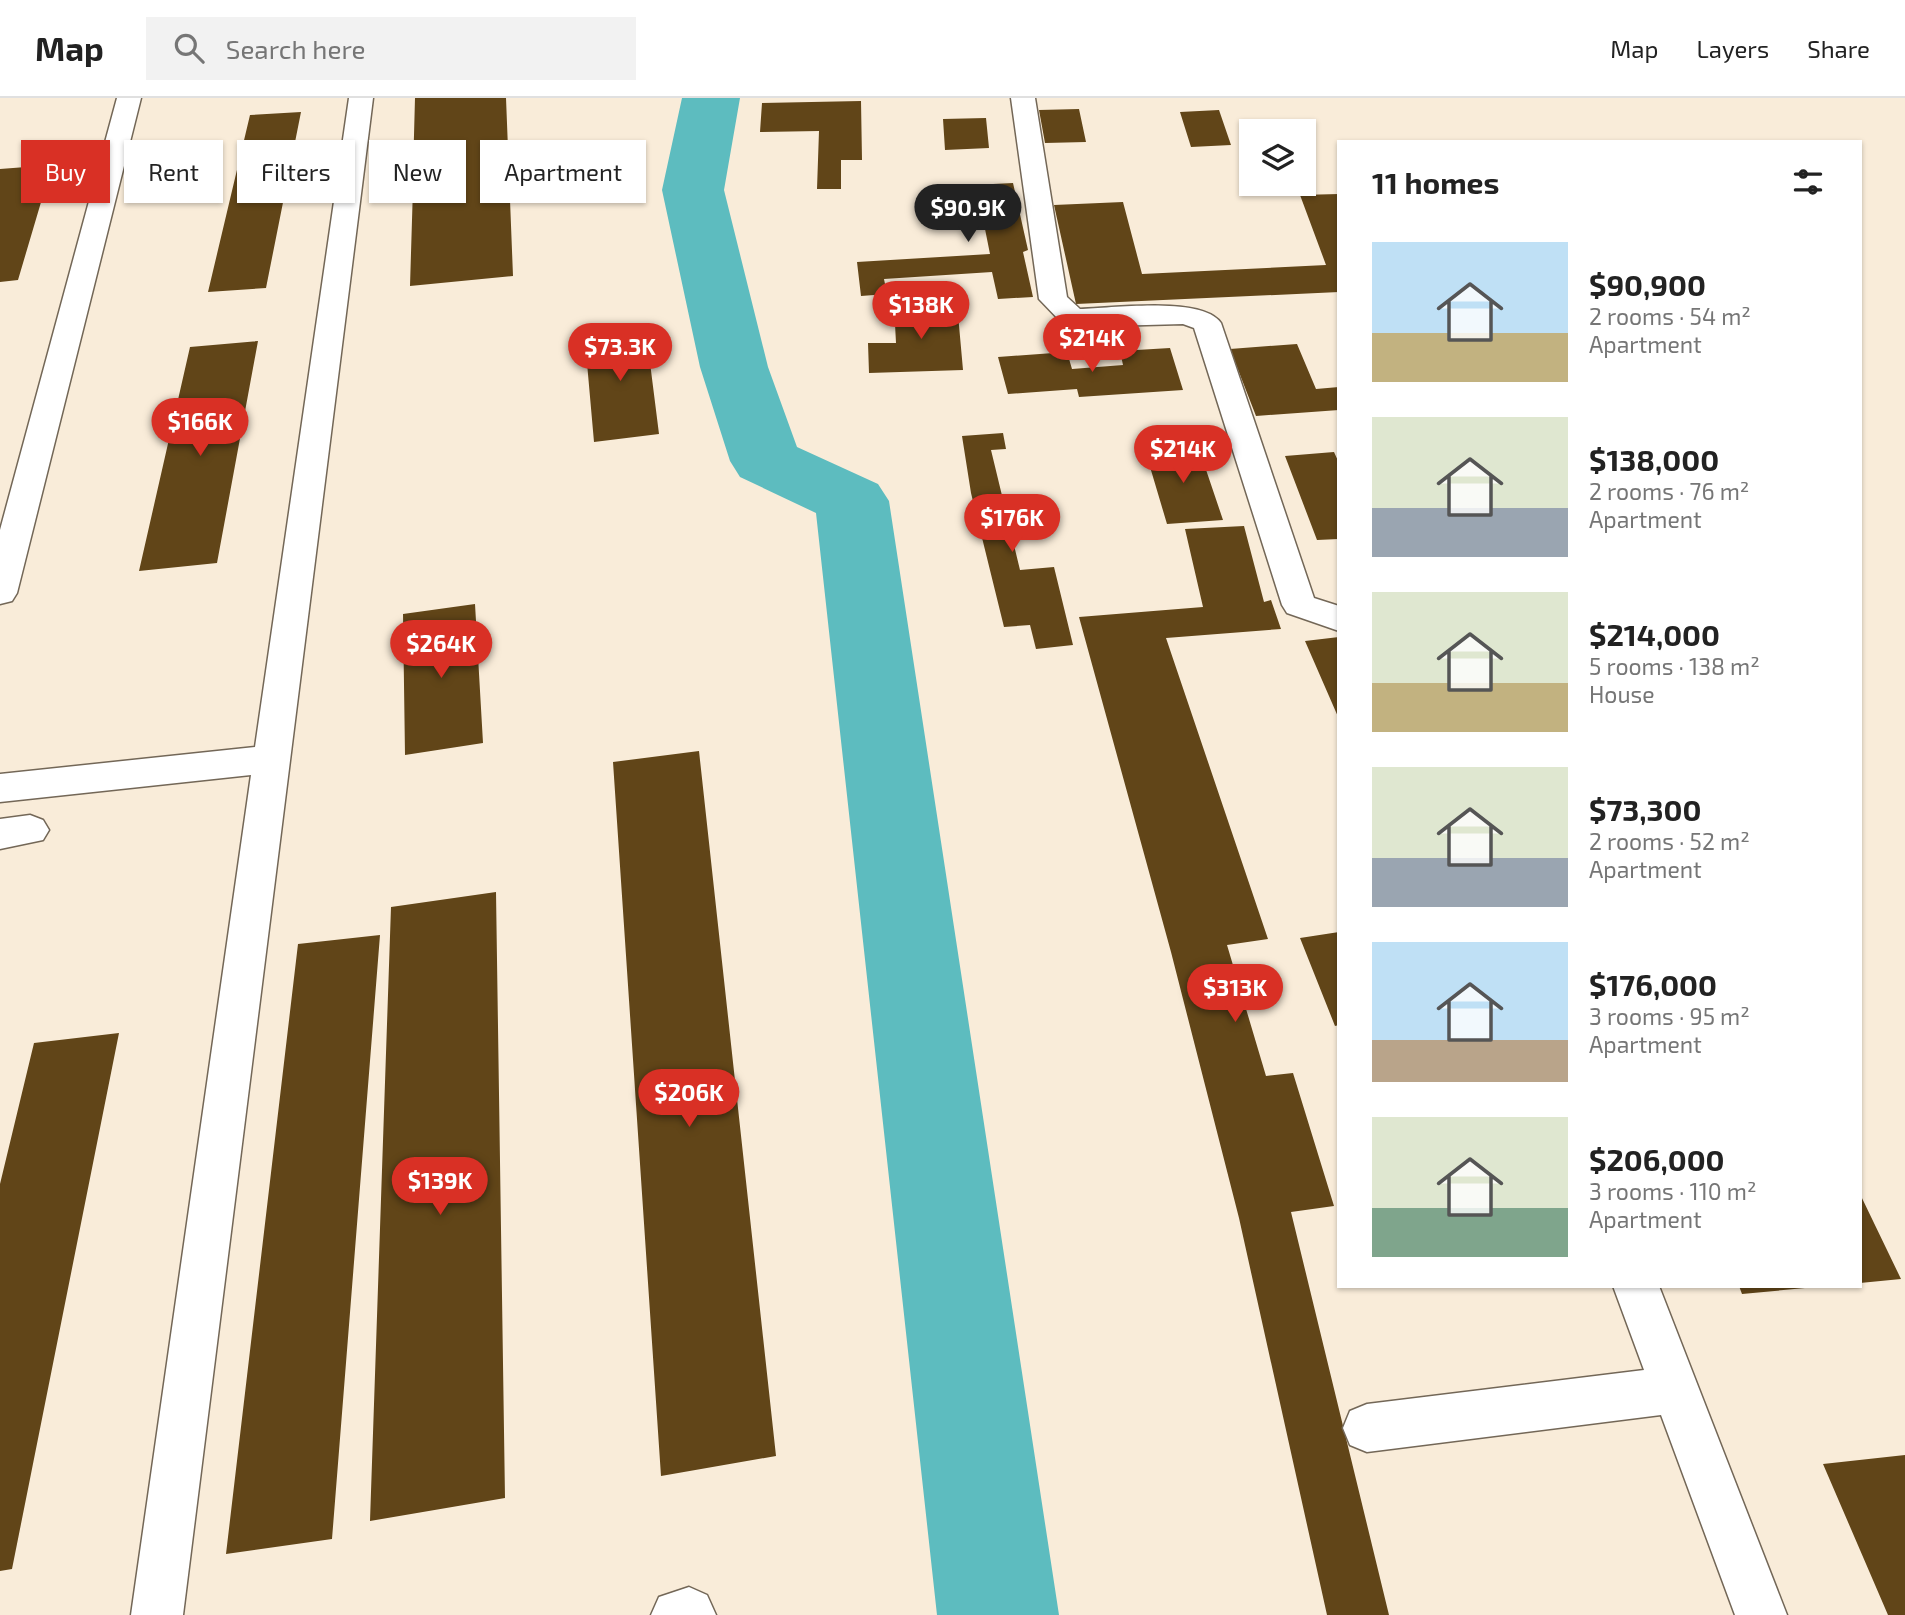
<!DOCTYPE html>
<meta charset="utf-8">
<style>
body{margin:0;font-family:"Exo 2",sans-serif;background:#f2f2f2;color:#222;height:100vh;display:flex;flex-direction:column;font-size:26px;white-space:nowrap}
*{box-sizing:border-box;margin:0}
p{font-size:23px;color:#767676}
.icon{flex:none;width:38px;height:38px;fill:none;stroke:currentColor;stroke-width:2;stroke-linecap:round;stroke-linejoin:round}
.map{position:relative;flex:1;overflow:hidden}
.sheet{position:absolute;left:1337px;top:42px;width:525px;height:1148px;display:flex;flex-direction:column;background:#fff;border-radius:0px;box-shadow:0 2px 5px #0004}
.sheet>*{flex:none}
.banner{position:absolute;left:21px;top:42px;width:665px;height:63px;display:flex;gap:14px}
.fabs{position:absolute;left:1239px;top:21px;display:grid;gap:14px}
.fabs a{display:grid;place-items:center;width:77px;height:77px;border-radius:0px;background:#fff;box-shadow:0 2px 5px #0004;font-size:35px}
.price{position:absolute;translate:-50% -60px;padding:0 16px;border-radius:24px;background:#d93025;color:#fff;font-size:23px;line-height:46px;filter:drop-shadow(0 2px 4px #0008)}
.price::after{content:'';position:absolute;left:50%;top:42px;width:21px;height:16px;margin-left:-10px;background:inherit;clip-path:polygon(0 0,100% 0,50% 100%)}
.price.active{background:#222;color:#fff}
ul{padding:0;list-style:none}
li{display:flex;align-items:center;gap:21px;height:175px;padding:0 35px}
li span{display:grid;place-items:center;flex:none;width:196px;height:140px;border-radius:0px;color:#555}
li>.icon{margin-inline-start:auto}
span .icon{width:84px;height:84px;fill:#fffc;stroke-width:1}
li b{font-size:30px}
h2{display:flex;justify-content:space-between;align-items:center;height:84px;padding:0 35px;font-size:30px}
.tag{padding:0 24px;border-radius:0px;background:#fff;box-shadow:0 2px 5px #0004;font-size:24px;line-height:63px}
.tag.active{background:#d93025;color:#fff}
header{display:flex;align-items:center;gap:42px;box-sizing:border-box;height:98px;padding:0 35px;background:#fff;border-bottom:2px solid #e0e0e0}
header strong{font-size:33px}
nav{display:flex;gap:38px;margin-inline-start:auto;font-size:24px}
.search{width:490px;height:63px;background:#f2f2f2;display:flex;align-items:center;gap:18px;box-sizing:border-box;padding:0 24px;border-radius:0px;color:#767676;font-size:26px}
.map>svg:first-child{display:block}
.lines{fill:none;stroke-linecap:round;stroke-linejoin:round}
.river{fill:#5dbcbf;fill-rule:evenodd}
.building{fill:#614518}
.minor-casing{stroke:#736757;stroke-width:3}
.minor{fill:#fff;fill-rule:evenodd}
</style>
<header>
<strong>Map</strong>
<div class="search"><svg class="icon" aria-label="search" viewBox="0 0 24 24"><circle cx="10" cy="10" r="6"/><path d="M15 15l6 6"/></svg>Search here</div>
<nav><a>Map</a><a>Layers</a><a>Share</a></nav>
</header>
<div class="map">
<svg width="1905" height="1517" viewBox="0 0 1905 1517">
<rect width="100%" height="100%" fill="#f9ecd9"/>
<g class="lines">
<path class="river" d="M682 0H740L724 92 768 269 797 349 878 386 889 403 1059 1517H937L816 415 740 379 730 363 700 269 662 92Z"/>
</g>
<path class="building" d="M415 0H506L513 178 410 188 413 89 447 85V70L413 74Z
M861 3 862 62H841V91H817L819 33 760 34 762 5Z
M1079 11 1086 44 1045 45 1039 12Z
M1219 12 1231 47 1191 49 1180 14Z
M301 14 266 190 208 194 250 17Z
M986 20 989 50 945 52 943 21Z
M52 67 18 182 0 184V71Z
M1013 85 1028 152 1023 154 1033 199 998 201 992 174 884 181 887 196 861 198 857 164 990 156 982 116 939 119 933 89Z
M1339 96V194L1076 206 1054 107 1123 104 1142 176 1326 167 1300 97Z
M957 205 963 272 869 275 868 245H896L894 207Z
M645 225 659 336 594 344 584 231Z
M258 243 217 465 139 473 190 249Z
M1297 246 1316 291 1339 289V312L1256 318 1230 251Z
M1170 250 1183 292 1079 299 1077 291 1008 296 998 259 1067 254 1072 271 1123 267 1120 253Z
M1003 335 1006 351 991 352 1020 472 1054 469 1073 547 1036 551 1030 527 1004 529 971 395 962 338Z
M1198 348 1223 422 1167 426 1145 352Z
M1334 354 1339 365V441L1317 442 1285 358Z
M1244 428 1264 504 1271 502 1281 531 1166 540 1268 841 1227 847 1266 978 1293 975 1334 1108 1291 1114 1389 1517H1327L1239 1120 1171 854 1079 519 1203 509 1185 431Z
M475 506 483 645 405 657 403 516Z
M1339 539V621L1305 543Z
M699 653 776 1358 661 1378 613 664Z
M496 794 505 1400 370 1423 391 809Z
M1339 834V927L1335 928 1300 840Z
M380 837 332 1441 226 1456 298 846Z
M119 935 12 1471 0 1473V1086L34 945Z
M1860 1096 1901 1181 1860 1185Z
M1739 1188H1805V1190L1742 1196Z
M1905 1357V1517H1888L1823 1366Z"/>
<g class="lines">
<defs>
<path id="minor" d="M117 0H141L17 495 12 503 0 506V432Z
M349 0H373L183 1517H131L251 677 0 704V676L255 649Z
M1011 0H1035L1067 199 1080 211C1112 210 1203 198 1221 225L1314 500 1339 508V533L1287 515 1282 507 1194 230 1183 226 1073 229 1063 226 1039 201Z
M30 717 43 722 49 732 43 742 0 751V721Z
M1613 1188H1659L1787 1517H1735L1661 1317 1367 1354 1350 1347 1343 1330 1350 1313 1367 1306 1644 1272Z
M689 1489 707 1497 716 1517H651L659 1499Z"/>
</defs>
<use href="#minor" class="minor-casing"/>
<use href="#minor" class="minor"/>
</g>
</svg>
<div class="fabs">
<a><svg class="icon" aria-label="layers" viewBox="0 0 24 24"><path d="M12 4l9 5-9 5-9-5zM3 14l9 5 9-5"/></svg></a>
</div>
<b class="price active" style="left:968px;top:146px">$90.9K</b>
<b class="price" style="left:921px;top:243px">$138K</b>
<b class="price" style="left:1092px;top:276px">$214K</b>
<b class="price" style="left:620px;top:285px">$73.3K</b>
<b class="price" style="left:200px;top:360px">$166K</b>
<b class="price" style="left:1183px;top:387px">$214K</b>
<b class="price" style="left:1012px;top:456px">$176K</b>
<b class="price" style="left:441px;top:582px">$264K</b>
<b class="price" style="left:1235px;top:926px">$313K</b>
<b class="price" style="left:689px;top:1031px">$206K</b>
<b class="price" style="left:440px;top:1119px">$139K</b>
<div class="banner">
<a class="tag active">Buy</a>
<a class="tag">Rent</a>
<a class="tag">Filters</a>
<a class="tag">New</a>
<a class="tag">Apartment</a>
</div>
<section class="sheet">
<h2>11 homes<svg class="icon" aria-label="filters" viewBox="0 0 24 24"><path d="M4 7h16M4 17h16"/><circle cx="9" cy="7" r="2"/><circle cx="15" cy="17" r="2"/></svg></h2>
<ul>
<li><span style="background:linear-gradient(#bfe0f5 65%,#c2b280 0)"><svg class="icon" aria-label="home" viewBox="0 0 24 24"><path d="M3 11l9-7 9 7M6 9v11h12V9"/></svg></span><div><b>$90,900</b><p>2 rooms · 54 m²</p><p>Apartment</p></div></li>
<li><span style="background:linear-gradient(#dfe7d0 65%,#9aa5b1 0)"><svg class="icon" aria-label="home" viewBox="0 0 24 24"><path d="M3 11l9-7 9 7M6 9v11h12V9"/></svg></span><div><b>$138,000</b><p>2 rooms · 76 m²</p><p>Apartment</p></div></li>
<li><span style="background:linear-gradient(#dfe7d0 65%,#c2b280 0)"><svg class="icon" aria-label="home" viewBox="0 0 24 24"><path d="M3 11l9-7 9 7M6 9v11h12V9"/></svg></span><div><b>$214,000</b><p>5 rooms · 138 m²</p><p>House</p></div></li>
<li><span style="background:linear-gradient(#dfe7d0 65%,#9aa5b1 0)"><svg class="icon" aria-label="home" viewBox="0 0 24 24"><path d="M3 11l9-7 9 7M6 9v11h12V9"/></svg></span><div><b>$73,300</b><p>2 rooms · 52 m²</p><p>Apartment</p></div></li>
<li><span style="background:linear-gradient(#bfe0f5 70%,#b9a48a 0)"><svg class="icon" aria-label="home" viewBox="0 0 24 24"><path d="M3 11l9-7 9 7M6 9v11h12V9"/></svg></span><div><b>$176,000</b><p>3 rooms · 95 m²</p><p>Apartment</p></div></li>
<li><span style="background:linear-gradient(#dfe7d0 65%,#7fa58c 0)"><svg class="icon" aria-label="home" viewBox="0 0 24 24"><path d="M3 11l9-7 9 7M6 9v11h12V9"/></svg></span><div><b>$206,000</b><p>3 rooms · 110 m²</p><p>Apartment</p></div></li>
</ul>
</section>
</div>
